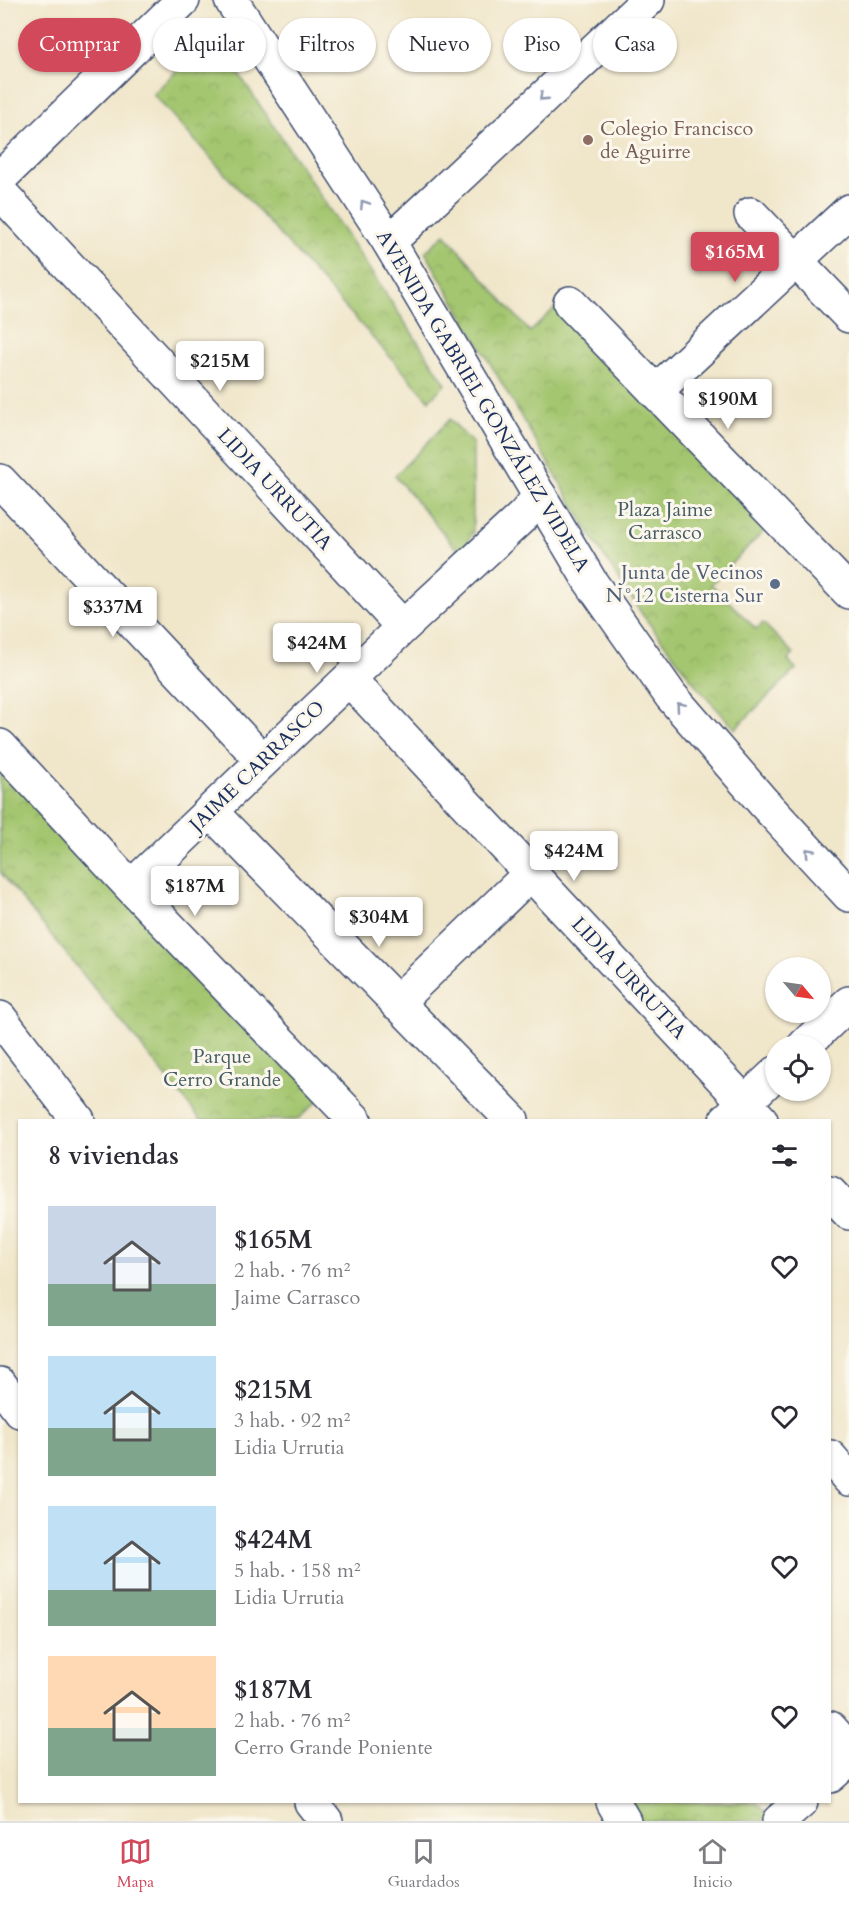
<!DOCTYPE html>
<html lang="es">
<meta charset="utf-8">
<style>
body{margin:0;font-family:Cardo,serif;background:#f7f7f7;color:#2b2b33;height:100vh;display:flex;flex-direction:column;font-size:22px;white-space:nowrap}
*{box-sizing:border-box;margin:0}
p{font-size:20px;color:#7c7c81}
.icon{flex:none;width:33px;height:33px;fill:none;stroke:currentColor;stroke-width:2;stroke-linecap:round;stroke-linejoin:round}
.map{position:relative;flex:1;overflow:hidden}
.side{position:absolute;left:18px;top:1119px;width:813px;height:684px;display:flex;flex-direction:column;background:#fff;border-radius:0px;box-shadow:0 2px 4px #0004}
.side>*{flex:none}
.guide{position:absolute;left:18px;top:18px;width:813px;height:54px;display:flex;gap:12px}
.needle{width:39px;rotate:119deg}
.tools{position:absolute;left:765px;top:957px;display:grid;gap:12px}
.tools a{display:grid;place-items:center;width:66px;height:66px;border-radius:50%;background:#fff;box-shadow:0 2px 4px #0004;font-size:30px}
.price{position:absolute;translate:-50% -51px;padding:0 14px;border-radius:6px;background:#fff;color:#222;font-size:20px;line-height:39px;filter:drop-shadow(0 2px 3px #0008)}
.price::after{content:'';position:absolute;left:50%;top:36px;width:18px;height:14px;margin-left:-9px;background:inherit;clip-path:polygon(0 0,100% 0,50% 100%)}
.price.on{background:#d1495b;color:#fff}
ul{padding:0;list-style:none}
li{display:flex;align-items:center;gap:18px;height:150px;padding:0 30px}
li span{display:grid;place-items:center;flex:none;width:168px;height:120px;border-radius:0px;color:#555}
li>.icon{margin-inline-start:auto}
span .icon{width:72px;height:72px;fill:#fffc;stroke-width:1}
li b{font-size:26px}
h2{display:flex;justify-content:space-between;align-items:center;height:72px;padding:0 30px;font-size:26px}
.tag{padding:0 21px;border-radius:27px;background:#fff;box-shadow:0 2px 4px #0004;font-size:21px;line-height:54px}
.tag.on{background:#d1495b;color:#fff}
.dock{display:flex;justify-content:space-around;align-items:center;height:84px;border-top:2px solid #e1e1e2;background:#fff;font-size:16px;color:#7c7c81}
.dock a{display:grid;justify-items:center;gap:3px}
.dock .on{color:#d1495b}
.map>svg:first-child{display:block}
.park{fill:url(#park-crowns);stroke:#607a66;stroke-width:1.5}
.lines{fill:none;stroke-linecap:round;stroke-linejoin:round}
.minor-casing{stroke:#3b4a6e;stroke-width:36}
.major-casing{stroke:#3b4a6e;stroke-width:36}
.minor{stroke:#fff;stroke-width:33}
.major{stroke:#fff;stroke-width:33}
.oneway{stroke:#8d97ae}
.education-dot{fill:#8d6e63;stroke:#fbf7ec;stroke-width:2}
.service-dot{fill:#5c6f8a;stroke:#fbf7ec;stroke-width:2}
.labels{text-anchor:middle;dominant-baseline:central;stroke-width:6;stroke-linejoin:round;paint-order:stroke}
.education-label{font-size:20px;fill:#785e54;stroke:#fbf7ec;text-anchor:start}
.street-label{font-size:20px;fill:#1b2f5e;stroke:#fbf7ec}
.park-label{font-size:20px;fill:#445c63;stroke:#fbf7ec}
.service-label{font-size:20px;fill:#4e5e75;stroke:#fbf7ec;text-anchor:end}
</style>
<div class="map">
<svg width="849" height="1821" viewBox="0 0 849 1821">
<defs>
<pattern id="park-crowns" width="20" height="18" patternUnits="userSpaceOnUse" patternTransform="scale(1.5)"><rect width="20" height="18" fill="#a4c66f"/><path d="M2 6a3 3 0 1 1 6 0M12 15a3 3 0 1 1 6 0" fill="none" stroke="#8daa63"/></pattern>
</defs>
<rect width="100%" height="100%" fill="#fbf7ec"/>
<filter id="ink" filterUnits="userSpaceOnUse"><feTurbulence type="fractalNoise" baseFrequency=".0167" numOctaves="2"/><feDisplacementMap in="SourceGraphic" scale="12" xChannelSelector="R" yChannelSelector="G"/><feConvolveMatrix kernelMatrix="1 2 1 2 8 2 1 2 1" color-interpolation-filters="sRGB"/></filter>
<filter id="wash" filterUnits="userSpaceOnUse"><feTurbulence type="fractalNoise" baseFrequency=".008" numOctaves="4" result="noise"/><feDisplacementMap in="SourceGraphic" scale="24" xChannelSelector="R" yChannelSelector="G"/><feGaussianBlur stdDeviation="1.35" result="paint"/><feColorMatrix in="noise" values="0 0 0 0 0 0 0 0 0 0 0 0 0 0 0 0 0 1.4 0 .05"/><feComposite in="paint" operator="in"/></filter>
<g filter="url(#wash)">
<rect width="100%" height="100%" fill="#f0e6ca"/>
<path class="park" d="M213 35 446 384 429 400 153 94Z
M445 234 530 332 557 306 768 527 711 584 756 629 763 623 794 654 788 660 796 669 735 729 699 689 642 614 594 541 425 252Z
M450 419 473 444V533L461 554 395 476Z
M0 757 321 1098 297 1120H201L0 872Z
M631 1802H756L774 1821H642Z"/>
</g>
<g filter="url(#ink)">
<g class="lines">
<defs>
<path id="minor" d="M0 192 403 627
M751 214 849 316
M389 242 648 0
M570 303 849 592
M655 392 849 211
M0 481 263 761
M349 679 761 1120
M0 746 131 887 355 1120
M210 811 512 1120
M131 887 403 627 524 515 540 496
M396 1003 531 873
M0 1018 78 1120
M804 1046 849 1003
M726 1120 776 1073
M830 1193 849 1213
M830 1457 849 1479
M830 1728 849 1749
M830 1776 849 1759
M613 1802 624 1821
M779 1821 801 1802"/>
<path id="major" d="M231 0 389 242 590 581 671 696 763 802 849 895
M0 178 183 0
M0 1384 20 1411
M311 1802 326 1821"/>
</defs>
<use href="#minor" class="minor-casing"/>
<use href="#major" class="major-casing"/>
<use href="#minor" class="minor"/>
<use href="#major" class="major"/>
</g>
<defs><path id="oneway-chevron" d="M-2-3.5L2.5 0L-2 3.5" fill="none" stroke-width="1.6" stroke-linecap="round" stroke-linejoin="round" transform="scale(1.5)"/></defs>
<g class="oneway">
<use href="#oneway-chevron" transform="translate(543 97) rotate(137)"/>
<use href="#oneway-chevron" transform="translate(364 204) rotate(-123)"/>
<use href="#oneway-chevron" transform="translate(680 706) rotate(-131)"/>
<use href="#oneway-chevron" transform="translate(809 852) rotate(-133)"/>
</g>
</g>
<circle class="education-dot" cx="588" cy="140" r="6"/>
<circle class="service-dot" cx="775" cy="584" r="6"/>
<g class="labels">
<g class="education-label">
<text x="600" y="128">Colegio Francisco<tspan x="600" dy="23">de Aguirre</tspan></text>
</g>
<g class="street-label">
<text transform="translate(483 401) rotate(59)">AVENIDA GABRIEL GONZÁLEZ VIDELA</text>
<text transform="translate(275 489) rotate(47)">LIDIA URRUTIA</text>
<text transform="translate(257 766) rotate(-44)">JAIME CARRASCO</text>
<text transform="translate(629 978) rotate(47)">LIDIA URRUTIA</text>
</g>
<g class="park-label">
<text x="665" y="509">Plaza Jaime<tspan x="665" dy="23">Carrasco</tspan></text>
<text x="222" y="1056">Parque<tspan x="222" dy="23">Cerro Grande</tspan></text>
</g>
<g class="service-label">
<text x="763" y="572">Junta de Vecinos<tspan x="763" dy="23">N°12 Cisterna Sur</tspan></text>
</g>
</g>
</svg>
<div class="tools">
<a><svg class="needle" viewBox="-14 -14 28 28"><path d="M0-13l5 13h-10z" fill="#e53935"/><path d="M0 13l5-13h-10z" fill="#7c7c81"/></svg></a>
<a><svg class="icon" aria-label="locate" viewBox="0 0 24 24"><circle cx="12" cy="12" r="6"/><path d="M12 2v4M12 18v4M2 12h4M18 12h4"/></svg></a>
</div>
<b class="price on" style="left:735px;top:283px">$165M</b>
<b class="price" style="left:220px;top:392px">$215M</b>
<b class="price" style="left:728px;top:430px">$190M</b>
<b class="price" style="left:113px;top:638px">$337M</b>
<b class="price" style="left:317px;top:674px">$424M</b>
<b class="price" style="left:574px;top:882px">$424M</b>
<b class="price" style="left:195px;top:917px">$187M</b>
<b class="price" style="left:379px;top:948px">$304M</b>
<div class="guide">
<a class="tag on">Comprar</a>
<a class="tag">Alquilar</a>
<a class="tag">Filtros</a>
<a class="tag">Nuevo</a>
<a class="tag">Piso</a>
<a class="tag">Casa</a>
</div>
<section class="side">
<h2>8 viviendas<svg class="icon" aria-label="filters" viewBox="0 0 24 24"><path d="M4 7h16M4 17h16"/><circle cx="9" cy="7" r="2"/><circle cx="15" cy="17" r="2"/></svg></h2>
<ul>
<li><span style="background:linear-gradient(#c9d6e8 65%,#7fa58c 0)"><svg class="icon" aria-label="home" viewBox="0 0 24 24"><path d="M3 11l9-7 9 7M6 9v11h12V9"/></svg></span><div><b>$165M</b><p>2 hab. · 76 m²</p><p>Jaime Carrasco</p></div><svg class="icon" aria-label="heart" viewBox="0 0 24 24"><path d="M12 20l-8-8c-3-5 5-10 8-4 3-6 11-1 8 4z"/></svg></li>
<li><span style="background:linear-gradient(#bfe0f5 60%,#7fa58c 0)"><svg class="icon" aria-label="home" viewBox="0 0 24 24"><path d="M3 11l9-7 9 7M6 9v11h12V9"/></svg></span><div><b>$215M</b><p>3 hab. · 92 m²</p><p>Lidia Urrutia</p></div><svg class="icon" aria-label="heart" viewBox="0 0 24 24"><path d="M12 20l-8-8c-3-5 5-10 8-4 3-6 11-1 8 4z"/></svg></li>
<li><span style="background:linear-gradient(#bfe0f5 70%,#7fa58c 0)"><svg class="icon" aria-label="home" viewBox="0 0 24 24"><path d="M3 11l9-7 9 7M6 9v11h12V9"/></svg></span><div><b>$424M</b><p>5 hab. · 158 m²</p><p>Lidia Urrutia</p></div><svg class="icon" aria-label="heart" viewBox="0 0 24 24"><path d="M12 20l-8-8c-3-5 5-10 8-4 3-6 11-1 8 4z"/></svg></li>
<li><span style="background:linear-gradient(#ffd9b3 60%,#7fa58c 0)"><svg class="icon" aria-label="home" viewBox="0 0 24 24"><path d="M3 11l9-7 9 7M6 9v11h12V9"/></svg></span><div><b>$187M</b><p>2 hab. · 76 m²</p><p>Cerro Grande Poniente</p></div><svg class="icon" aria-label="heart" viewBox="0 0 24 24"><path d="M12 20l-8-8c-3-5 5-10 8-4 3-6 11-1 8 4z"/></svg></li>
</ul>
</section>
</div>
<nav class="dock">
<a class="on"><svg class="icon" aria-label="map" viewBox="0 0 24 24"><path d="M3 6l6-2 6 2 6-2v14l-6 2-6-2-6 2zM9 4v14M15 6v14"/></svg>Mapa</a>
<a><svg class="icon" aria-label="saved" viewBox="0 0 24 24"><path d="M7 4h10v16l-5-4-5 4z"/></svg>Guardados</a>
<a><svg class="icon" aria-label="home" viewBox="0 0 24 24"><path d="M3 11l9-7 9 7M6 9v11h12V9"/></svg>Inicio</a>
</nav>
